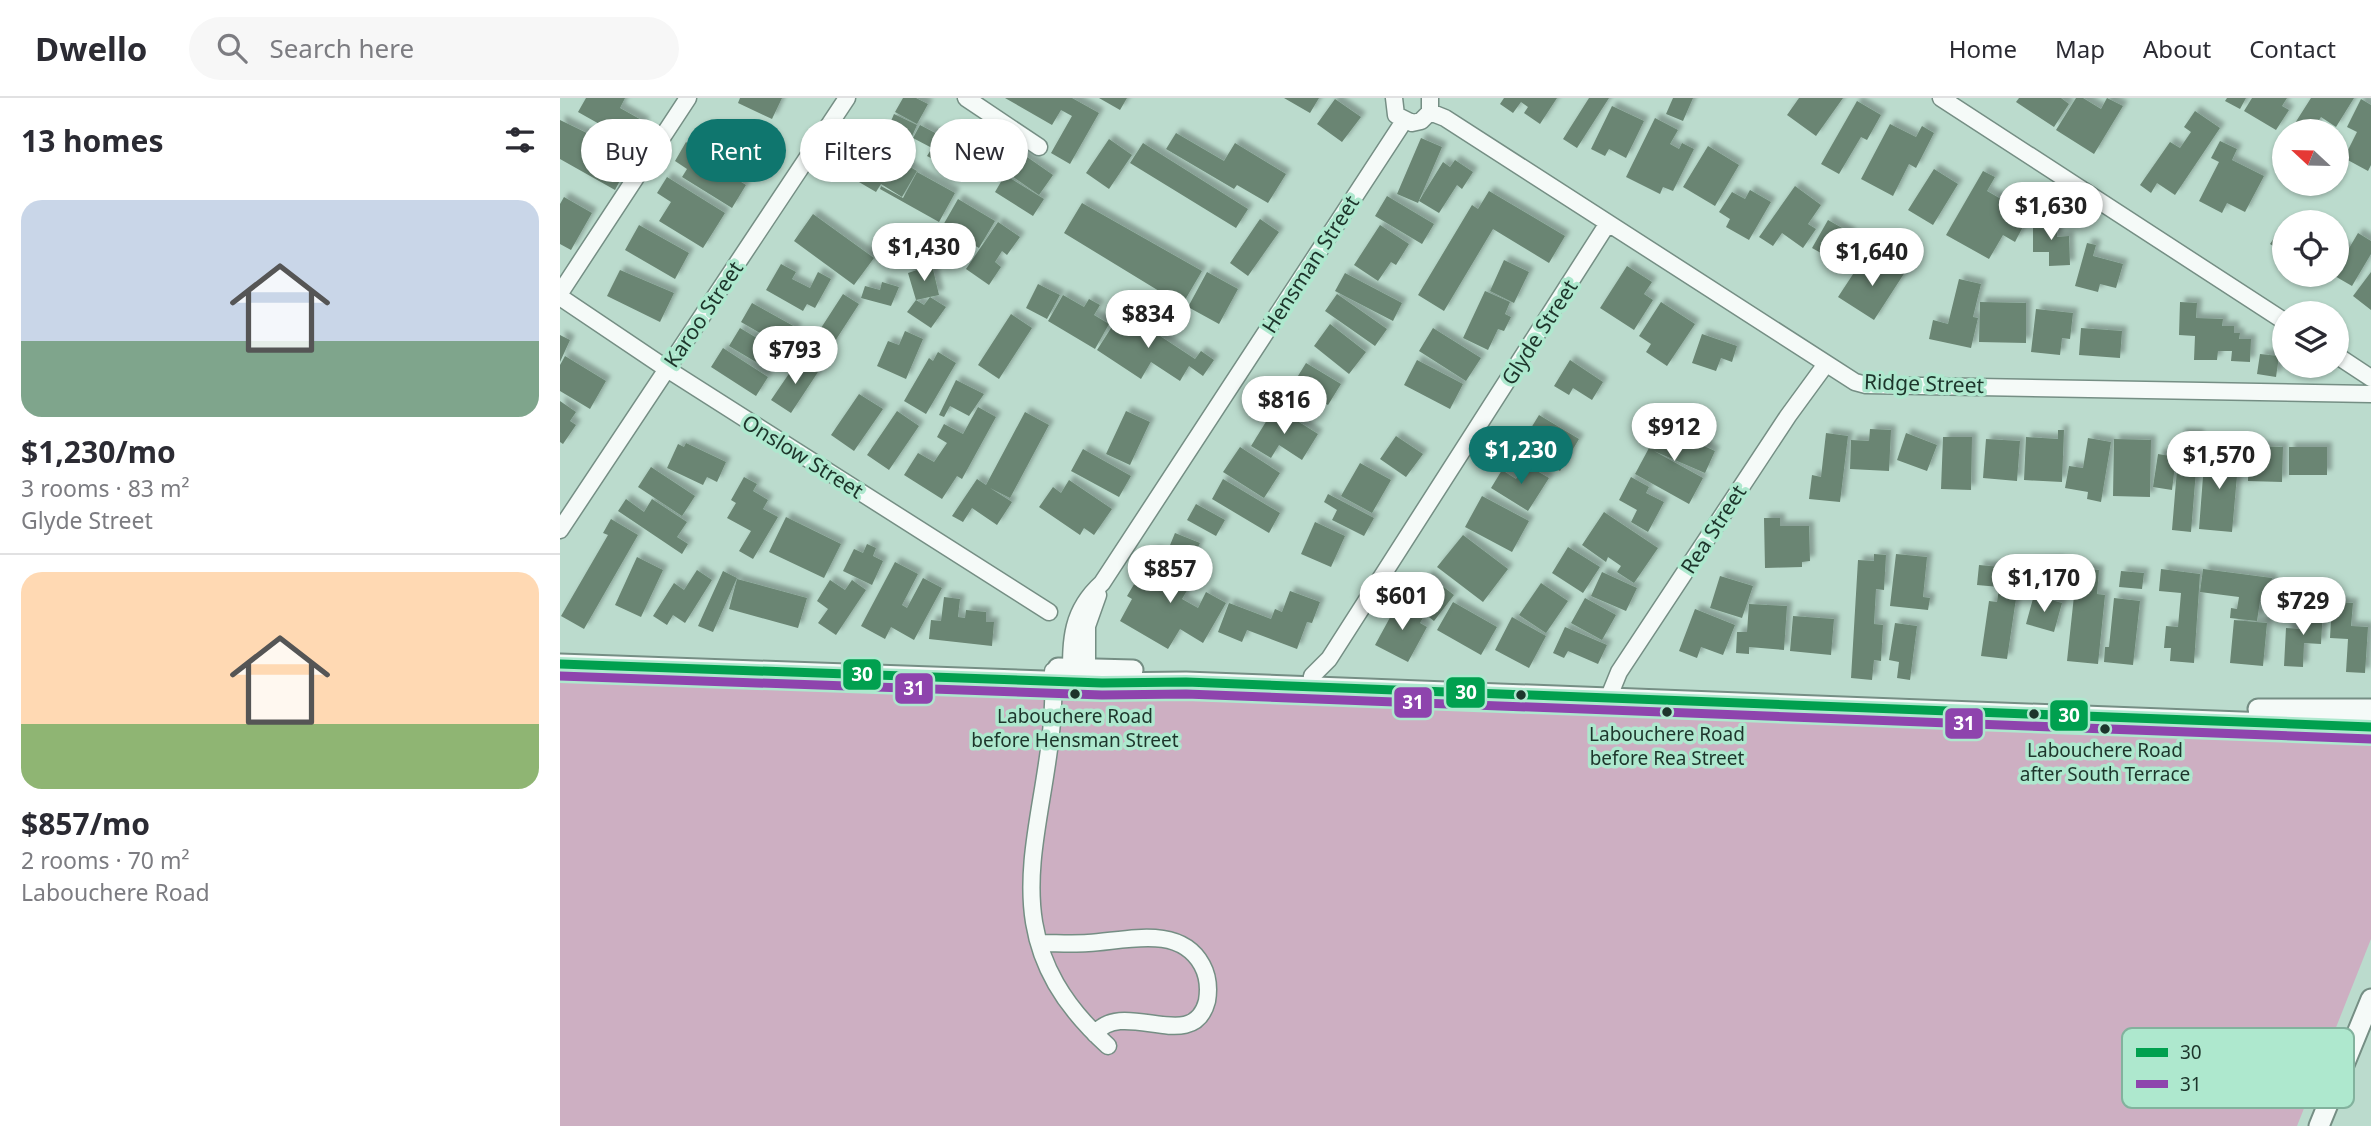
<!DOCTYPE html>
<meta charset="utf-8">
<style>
body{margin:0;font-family:"Noto Sans",sans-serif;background:#f7f7f7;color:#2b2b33;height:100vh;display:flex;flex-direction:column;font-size:26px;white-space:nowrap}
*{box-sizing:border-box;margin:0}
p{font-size:23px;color:#7c7c81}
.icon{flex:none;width:38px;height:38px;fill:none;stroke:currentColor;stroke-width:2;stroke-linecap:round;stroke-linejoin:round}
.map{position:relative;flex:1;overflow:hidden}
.details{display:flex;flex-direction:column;background:#fff;width:560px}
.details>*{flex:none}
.guide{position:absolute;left:21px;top:21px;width:665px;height:63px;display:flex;gap:14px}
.needle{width:46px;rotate:292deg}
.buttons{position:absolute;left:1712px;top:21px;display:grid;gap:14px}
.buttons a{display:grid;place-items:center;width:77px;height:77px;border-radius:50%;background:#fff;box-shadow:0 2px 5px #0004;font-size:35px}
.price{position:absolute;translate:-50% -60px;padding:0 16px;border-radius:24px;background:#fff;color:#222;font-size:23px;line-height:46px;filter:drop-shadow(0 2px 4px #0008)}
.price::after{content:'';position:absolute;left:50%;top:42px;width:21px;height:16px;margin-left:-10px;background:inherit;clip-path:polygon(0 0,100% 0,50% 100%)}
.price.active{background:#0f766e;color:#fff}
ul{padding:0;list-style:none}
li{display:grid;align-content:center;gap:14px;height:371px;padding:0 21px}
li+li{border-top:2px solid #e1e1e2}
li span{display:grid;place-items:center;height:217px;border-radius:21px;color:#555}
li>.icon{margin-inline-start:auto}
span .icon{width:126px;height:126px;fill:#fffc;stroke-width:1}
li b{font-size:30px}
h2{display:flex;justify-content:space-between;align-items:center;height:84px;padding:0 21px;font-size:30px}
.tag{padding:0 24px;border-radius:32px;background:#fff;box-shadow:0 2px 5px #0004;font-size:24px;line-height:63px}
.tag.active{background:#0f766e;color:#fff}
header{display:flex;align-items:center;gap:42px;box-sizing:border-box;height:98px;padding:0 35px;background:#fff;border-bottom:2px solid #e1e1e2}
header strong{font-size:33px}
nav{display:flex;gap:38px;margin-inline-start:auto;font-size:24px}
.search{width:490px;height:63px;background:#f7f7f7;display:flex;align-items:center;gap:18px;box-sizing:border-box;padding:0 24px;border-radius:38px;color:#7c7c81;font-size:26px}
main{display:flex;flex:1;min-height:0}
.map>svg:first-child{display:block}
.green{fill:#cdafc2}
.building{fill:#6a8573;filter:url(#shadow)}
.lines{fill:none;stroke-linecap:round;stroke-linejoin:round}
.minor-casing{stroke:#758e84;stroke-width:19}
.major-casing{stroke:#758e84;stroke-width:23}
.minor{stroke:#f5faf8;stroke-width:16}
.major{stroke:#f5faf8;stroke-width:19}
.bus-1-casing{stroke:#aee8ce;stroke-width:14}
.bus-2-casing{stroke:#aee8ce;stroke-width:14}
.bus-1{stroke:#01a04f;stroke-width:9}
.bus-2{stroke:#8e44ad;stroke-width:9}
.bus-dot{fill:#1d352b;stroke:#aee8ce;stroke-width:2.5}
.labels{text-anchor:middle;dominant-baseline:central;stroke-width:7;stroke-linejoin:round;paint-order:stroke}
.bus-label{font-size:19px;fill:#1d352b;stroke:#aee8ce}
.street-label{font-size:21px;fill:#1d352b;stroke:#aee8ce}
.key{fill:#aee8ce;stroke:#82b29d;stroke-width:2}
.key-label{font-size:19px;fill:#1d352b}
.line-badge{stroke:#aee8ce;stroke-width:2.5}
.badge-label{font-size:19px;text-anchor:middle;font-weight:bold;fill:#fff}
</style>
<header>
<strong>Dwello</strong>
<div class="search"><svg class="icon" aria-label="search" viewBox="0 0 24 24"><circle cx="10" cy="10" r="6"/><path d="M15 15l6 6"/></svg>Search here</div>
<nav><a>Home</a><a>Map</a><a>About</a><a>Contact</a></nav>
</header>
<main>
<section class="details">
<h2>13 homes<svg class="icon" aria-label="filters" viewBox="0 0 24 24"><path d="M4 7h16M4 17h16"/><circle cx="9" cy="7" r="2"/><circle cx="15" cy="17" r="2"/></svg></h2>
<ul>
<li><span style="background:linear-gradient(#c9d6e8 65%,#7fa58c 0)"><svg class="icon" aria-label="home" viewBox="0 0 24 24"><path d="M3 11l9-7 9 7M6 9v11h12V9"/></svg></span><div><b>$1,230/mo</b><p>3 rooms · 83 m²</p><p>Glyde Street</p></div></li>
<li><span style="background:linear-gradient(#ffd9b3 70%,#8fb573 0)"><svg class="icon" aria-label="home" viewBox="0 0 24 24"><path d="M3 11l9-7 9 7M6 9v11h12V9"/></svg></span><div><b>$857/mo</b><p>2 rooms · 70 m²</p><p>Labouchere Road</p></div></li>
</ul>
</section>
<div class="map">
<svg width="1811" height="1028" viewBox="0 0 1811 1028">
<defs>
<filter id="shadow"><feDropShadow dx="5" dy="-5" stdDeviation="2" flood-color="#0004"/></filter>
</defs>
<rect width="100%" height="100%" fill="#bbdbcd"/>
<path class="green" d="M0 582 1811 641V841L1737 1028H0Z"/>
<path class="building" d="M26 0H65L60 10 85 24 73 45 18 14Z
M180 0H222L212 21 178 5Z
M343 0H356L368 6 357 26 335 14Z
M445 0H512L539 15 510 66 491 55 512 18 501 12 492 27Z
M539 0H567L560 12Z
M724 0H759L750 15Z
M944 0H997L980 26 964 15 968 9 961 4 953 15 940 6Z
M1029 0H1049L1017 50 1003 41Z
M1113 0H1133L1123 23 1106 16Z
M1239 0H1283L1256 38 1227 17Z
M1459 0H1501L1509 6 1494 29 1456 4Z
M1516 0H1523L1541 11 1547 0 1563 8 1534 56 1496 32Z
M1667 0H1686L1680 11 1665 3Z
M1692 0H1727L1722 8 1729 12 1716 32 1684 13Z
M1751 0H1794L1776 29 1761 19 1752 33H1730Z
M775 1 801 19 782 44 757 26Z
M1801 1 1811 7V67L1808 73 1784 60 1797 34 1787 29Z
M1297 3 1321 17 1307 42 1301 39 1279 76 1261 66Z
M1052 8 1084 23 1066 60 1049 51 1045 58 1031 51Z
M1635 13 1660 30 1615 97 1597 85 1591 95 1580 87 1610 44 1620 50 1631 34 1624 29Z
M334 16 357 27 349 45 326 35Z
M1095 20 1118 32 1110 46 1119 51 1122 45 1134 51 1113 93 1103 89 1100 96 1066 79Z
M0 22 37 40 32 50 47 58 55 43 75 54 55 92 0 61Z
M1330 26 1356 39 1362 28 1374 35 1356 70 1349 66 1333 98 1301 81Z
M360 27 400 48 388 69 367 58 372 50 353 40Z
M183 35 206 46 196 70 172 60Z
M616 35 664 63 675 45 726 76 708 105 677 87 674 91 606 51Z
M861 40 882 49 858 105 837 96Z
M549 41 572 57 549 91 526 75Z
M428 42 452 58 457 52 493 77 479 97 419 55Z
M1660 43 1677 51 1672 62 1704 78 1685 114 1667 105 1662 115 1639 103 1659 64 1651 60Z
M126 44 132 48 129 52 186 87 172 110 122 79 127 71 115 63Z
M307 44 357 73 342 99 321 86 316 94 287 77Z
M583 45 688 111 676 130 570 65Z
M1148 48 1179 67 1155 108 1123 89Z
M895 62 913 74 902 91 897 87 879 115 859 103 883 64 890 69Z
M1374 71 1398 86 1373 127 1348 112Z
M1423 73 1435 79 1427 93 1469 117 1455 144 1443 137 1429 161 1386 137Z
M357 74 395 95 379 124 320 91 321 88 343 100Z
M445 77 484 101 473 118 435 94Z
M107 79 165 115 143 150 99 123 111 104 97 95Z
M1235 88 1261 107 1248 126 1256 131 1243 150 1222 135 1213 148 1199 139Z
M1190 92 1211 104 1189 142 1166 129 1170 121 1159 114 1172 94 1185 101Z
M929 93 1005 138 989 165 933 131 884 213 858 197 912 107 918 111Z
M827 98 874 126 862 146 815 118Z
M4 99 32 115 11 152 0 146V106Z
M398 101 435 123 419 150 382 129Z
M522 105 642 173 622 207 504 135Z
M253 116 314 160 294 187 234 143Z
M700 121 719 134 688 178 670 165Z
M1268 122 1291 135 1285 145 1296 151 1286 169 1252 150Z
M1473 122H1497V139L1509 138 1510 167 1489 168V154H1473Z
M438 124 460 139 447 157 442 153 435 164 441 169 429 187 406 171Z
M1724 125V155L1710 146Z
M79 127 129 155 115 181 65 152Z
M820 127 849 146 836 167 831 164 818 183 794 167Z
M1798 135 1811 143V156L1792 188 1773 177H1776V145L1788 152Z
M340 139H365L364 169H340Z
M1527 145 1536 147 1533 158 1563 166 1556 190 1540 186 1538 194 1515 188Z
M1331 160 1347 171 1314 222 1278 199 1301 164 1320 176Z
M944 162 969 174 954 205 930 193Z
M221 166 236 174 232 181 250 190 258 174 271 181 255 210 247 206 243 213 206 192Z
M372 167 379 197 356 202 348 175Z
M1067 168 1092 184 1084 196 1093 202 1074 232 1040 210Z
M60 172 114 195 100 224 47 198Z
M647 174 678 191 659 226 628 209Z
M1811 174V212L1793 198Z
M785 175 842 205 833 223 775 193Z
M1399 181 1421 186 1413 219 1418 220 1411 250 1369 241 1373 222 1388 226Z
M322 184 339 189 331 208 301 200 305 188 320 192Z
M478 186 500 197 487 221 466 210Z
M925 193 950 204 945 216 951 219 944 233 938 231 928 252 903 240Z
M283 196 299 206 257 271 241 261Z
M777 196 827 231 815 248 765 213Z
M503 197 524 209 529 201 540 207 534 217 549 226 535 251 488 223Z
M370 199 386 209 371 230 347 214 356 202 364 207Z
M1101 204 1135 226 1107 268 1086 254 1091 246 1079 238Z
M1420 204 1466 205V245L1419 244Z
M1620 204 1637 205 1636 220 1663 221 1662 228H1674V235H1680L1679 241H1691L1690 264 1671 263 1672 253H1658L1657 262H1634L1635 238 1619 237Z
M192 205 237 230 226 250 181 224Z
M1476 211 1513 215 1510 241 1502 240 1500 257 1471 254Z
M562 213 635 261 641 253 654 262 643 278 629 268 620 283 591 264 581 281 537 252Z
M451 216 472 230 439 281 418 267Z
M770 226 806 254 789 276 754 248Z
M180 230 222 255 211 273 169 248Z
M873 230 921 260 906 283 859 253Z
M1521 230 1562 233 1560 260 1519 257Z
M345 233 363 241 346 281 317 268 328 243 339 247Z
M1142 236 1177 248 1172 264 1161 260 1156 273 1132 265Z
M0 237 10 242 0 264Z
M163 250 208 279 196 298 151 269Z
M378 254 396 265 366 316 344 303 369 260 373 263Z
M1700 256 1719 258 1716 279 1697 276Z
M5 258 46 283 30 311 0 293V267Z
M239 261 258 274 231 315 211 302Z
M857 262 903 286 890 311 844 287Z
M1010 262 1043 284 1032 302 1013 290 1009 297 994 288Z
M746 265 781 286 768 307 733 286Z
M396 282 424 296 409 318 390 308 384 319 379 317Z
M299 296 323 311 294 353 271 337Z
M0 303 16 314 10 323 16 327 3 346 0 344Z
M418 309 436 319 402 381 397 378 382 401 344 377 358 355 374 364 387 345 377 339 384 326 403 336Z
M715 309 758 336 742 362 719 347 711 360 691 348Z
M337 313 359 328 329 372 307 357Z
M566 313 590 324 570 367 546 356Z
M465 314 489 327 450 400 430 390 452 404 437 427 412 410 403 424 392 418 417 381 426 387Z
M979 317 1019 341 1000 373 960 348Z
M1095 326 1155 353 1145 375 1094 353 1143 380 1129 406 1075 376 1089 350 1085 348Z
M1310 331 1331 332 1329 373 1290 371 1291 342 1309 343Z
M1498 332H1504L1502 384 1464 382 1466 339 1498 341Z
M1266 335 1288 338 1280 404 1249 401 1252 377 1261 379Z
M1346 335 1377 347 1367 373 1337 362Z
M1620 335 1639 336 1631 434 1612 432Z
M836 338 863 356 846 379 820 361Z
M1383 339H1412L1411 392 1381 391Z
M1528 340 1551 344 1541 404 1527 401 1528 394 1505 390 1509 368 1523 370Z
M1426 341 1460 343 1457 383 1423 380Z
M1554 341 1591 342 1590 399 1553 398Z
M126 345 166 364 157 384 147 379 143 387 107 370 118 346 124 349Z
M1689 348 1723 349 1722 384 1688 383Z
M680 349 720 375 704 400 663 374Z
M1729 349H1767V377H1729Z
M523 351 571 378 559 399 511 373Z
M1645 352 1679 355 1672 434 1639 431Z
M1598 356 1616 359 1612 392 1593 389Z
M800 365 831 382 812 415 781 398Z
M965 366 989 380 968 413 931 390 942 372 956 381Z
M91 369 135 398 122 418 78 389Z
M184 379 197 386 193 393 208 402 203 411 218 419 193 461 179 453 191 433 167 420 176 405 171 402Z
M1071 379 1089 389 1086 395 1104 404 1088 434 1071 424 1077 412 1059 402Z
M663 381 720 415 709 435 652 401Z
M509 382 552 411 534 437 524 430 520 437 479 409 493 389 501 395Z
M768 396 814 420 804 438 772 422 777 412 764 404Z
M922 398 969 423 952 454 905 429Z
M66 401 84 414 92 401 127 424 117 439 128 446 122 456 58 413Z
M636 406 665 422 656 438 627 422Z
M1044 414 1098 450 1074 485 1057 474 1061 468 1048 459 1046 464 1022 447Z
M226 419 281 446 264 480 209 454Z
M1204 420H1220V428H1249L1250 463 1242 464V469L1205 470Z
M51 421 78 437 24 531 1 518 48 437 43 435Z
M755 424 785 438 771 469 741 456Z
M615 435 640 445 632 462 608 452Z
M903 437 948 471 923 504 877 469Z
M307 446 316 450 313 458 323 463 312 487 283 473 294 451 303 455Z
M1008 449 1040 469 1023 495 992 475Z
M594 452 636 477 622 501 638 510 646 494 666 505 643 545 620 531 608 551 560 523 572 501 567 498 576 483 591 492 599 478 584 470Z
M1314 456 1326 457 1324 492 1316 491 1314 526 1323 527 1321 563 1314 562 1312 582 1291 580 1298 462 1314 463Z
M1336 456 1367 459 1363 499 1370 500 1368 512 1330 508Z
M77 459 103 472 81 519 55 507Z
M1499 462 1500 489 1485 490V483L1472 484 1471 464Z
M335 464 358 476 342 507 347 510 363 480 382 490 354 542 331 529 325 541 301 528Z
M1419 467 1452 470 1451 490 1417 487Z
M1517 470 1539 472 1537 496 1545 497 1538 566 1507 563Z
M1601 471 1640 476 1634 565 1610 563 1611 550H1604L1606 528 1618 529 1621 495 1599 493Z
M1643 471 1712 480 1709 504 1700 503 1697 523 1670 520 1671 510 1677 511 1679 499 1640 494Z
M137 472 152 482 125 525 113 517 107 527 93 518 114 485 124 492Z
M163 473 177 480 153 534 138 528Z
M1561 473 1584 475 1582 491 1559 489Z
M1042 474 1077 490 1066 513 1031 498Z
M868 477 894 497 874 523 848 503Z
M1160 478 1193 488 1182 520 1150 510Z
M177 481 247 500 238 530 169 511Z
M270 482 285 492 292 482 306 492 276 537 258 525 268 511 257 503Z
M981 485 1008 503 986 535 959 517Z
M1439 491 1457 494 1447 561 1421 558 1429 503 1437 504Z
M730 493 760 504 752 525 747 524 737 551 687 532 682 544 658 534 669 505 711 521 715 511 722 514Z
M1474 497 1502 505 1494 534 1466 526Z
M384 499 400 501 398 519 405 520 406 512 426 514V524H434L432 548 369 541 371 522 381 523Z
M1025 500 1056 517 1042 542 1011 525Z
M1554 500 1580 503 1573 567 1544 564 1545 549H1549Z
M839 503 865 516 860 525 867 529 848 564 815 547Z
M893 504 937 529 921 557 877 532Z
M1772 504 1793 505 1791 528 1808 529 1805 575 1786 574 1788 541 1770 540Z
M1189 506 1227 508 1224 552 1189 549V556L1176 555 1177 534H1187Z
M1742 510 1763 511 1761 546 1744 545 1743 569 1724 568 1726 530 1742 531Z
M1135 511 1175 527 1163 557 1141 549 1137 560 1119 553Z
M1233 518 1274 521 1271 557 1230 553Z
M952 519 986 538 969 570 935 552Z
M1674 522 1707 525 1703 568 1670 565Z
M1335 525 1357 528 1350 582 1337 580 1339 564 1329 562Z
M1005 529 1047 547 1038 566 1008 553 1004 560 993 555Z"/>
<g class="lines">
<defs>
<path id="minor" d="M406 0 479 49
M834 0 836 17 852 25 861 23 870 14V0
M1381 0 1724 223
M870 14 885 20 1295 284 1306 287 1811 296
M0 195 128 0
M0 199 107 271 489 514
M1776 257 1811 280
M0 432 287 0
M493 573C500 720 412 825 548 948
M511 582C511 543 510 514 542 485L844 23
M527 582V528L538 497
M751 588 752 578 769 561 1048 125
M1048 601 1059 574 1228 318 1266 266
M480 845C496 845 512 846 528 845 565 843 620 826 642 867 648 878 649 891 647 903 633 958 563 899 535 936"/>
<path id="major" d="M0 566 542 585 626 584 1811 629
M498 570 573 572
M1698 611H1811
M1759 1028 1811 901"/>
</defs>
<use href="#minor" class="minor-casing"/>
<use href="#major" class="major-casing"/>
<use href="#minor" class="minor"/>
<use href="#major" class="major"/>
<defs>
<path id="bus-1" d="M0 566 542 585 626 584 1811 629"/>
<path id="bus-2" d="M0 578 542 597 626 596 1811 641"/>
</defs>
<use href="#bus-1" class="bus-1-casing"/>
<use href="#bus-2" class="bus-2-casing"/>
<use href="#bus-1" class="bus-1"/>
<use href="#bus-2" class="bus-2"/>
</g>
<g class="bus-dot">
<circle cx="515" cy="596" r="6"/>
<circle cx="961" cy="597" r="6"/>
<circle cx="1107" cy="614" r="6"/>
<circle cx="1474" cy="616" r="6"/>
<circle cx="1545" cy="631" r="6"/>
</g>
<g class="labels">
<g class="bus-label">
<text x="515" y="618">Labouchere Road<tspan x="515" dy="24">before Hensman Street</tspan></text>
<text x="1107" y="636">Labouchere Road<tspan x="1107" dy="24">before Rea Street</tspan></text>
<text x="1545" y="652">Labouchere Road<tspan x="1545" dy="24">after South Terrace</tspan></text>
</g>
<g class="street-label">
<text transform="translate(750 166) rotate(-57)">Hensman Street</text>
<text transform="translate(143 216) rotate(-56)">Karoo Street</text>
<text transform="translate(979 234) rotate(-57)">Glyde Street</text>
<text transform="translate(1364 285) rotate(2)">Ridge Street</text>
<text transform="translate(243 358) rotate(32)">Onslow Street</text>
<text transform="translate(1153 431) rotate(-57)">Rea Street</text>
</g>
</g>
<rect x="1562" y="930" width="232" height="80" rx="10" class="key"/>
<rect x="1576" y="950" width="32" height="9" fill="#01a04f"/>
<rect x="1576" y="982" width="32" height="8" fill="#8e44ad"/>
<g class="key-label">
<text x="1620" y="961">30</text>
<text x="1620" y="993">31</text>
</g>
<g class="line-badge">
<rect x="282" y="560" width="40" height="33" rx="7" fill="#01a04f"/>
<rect x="334" y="574" width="40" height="33" rx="7" fill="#8e44ad"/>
<rect x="885" y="578" width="41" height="33" rx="7" fill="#01a04f"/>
<rect x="833" y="588" width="40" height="33" rx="7" fill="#8e44ad"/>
<rect x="1489" y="601" width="40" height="33" rx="7" fill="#01a04f"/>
<rect x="1384" y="609" width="40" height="33" rx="7" fill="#8e44ad"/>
</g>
<g class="badge-label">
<text x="302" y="583">30</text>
<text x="354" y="597">31</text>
<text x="906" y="601">30</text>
<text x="853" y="611">31</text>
<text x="1509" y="624">30</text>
<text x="1404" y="632">31</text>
</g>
</svg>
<div class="buttons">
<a><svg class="needle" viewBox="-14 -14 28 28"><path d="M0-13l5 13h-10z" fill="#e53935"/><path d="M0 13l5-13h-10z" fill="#7c7c81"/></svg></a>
<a><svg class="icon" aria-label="locate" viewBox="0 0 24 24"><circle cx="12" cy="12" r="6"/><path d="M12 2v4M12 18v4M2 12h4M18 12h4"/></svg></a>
<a><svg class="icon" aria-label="layers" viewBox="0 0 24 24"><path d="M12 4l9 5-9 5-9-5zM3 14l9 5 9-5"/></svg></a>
</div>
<b class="price" style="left:1491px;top:144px">$1,630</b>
<b class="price" style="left:364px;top:185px">$1,430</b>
<b class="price" style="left:1312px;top:190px">$1,640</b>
<b class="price" style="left:588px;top:252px">$834</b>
<b class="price" style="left:235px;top:288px">$793</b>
<b class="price" style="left:724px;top:338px">$816</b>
<b class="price" style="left:1114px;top:365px">$912</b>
<b class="price active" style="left:961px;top:388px">$1,230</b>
<b class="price" style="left:1659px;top:393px">$1,570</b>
<b class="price" style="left:610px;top:507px">$857</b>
<b class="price" style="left:1484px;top:516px">$1,170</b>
<b class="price" style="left:842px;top:534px">$601</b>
<b class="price" style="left:1743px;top:539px">$729</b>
<div class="guide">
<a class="tag">Buy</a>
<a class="tag active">Rent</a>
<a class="tag">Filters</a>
<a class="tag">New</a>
</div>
</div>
</main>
